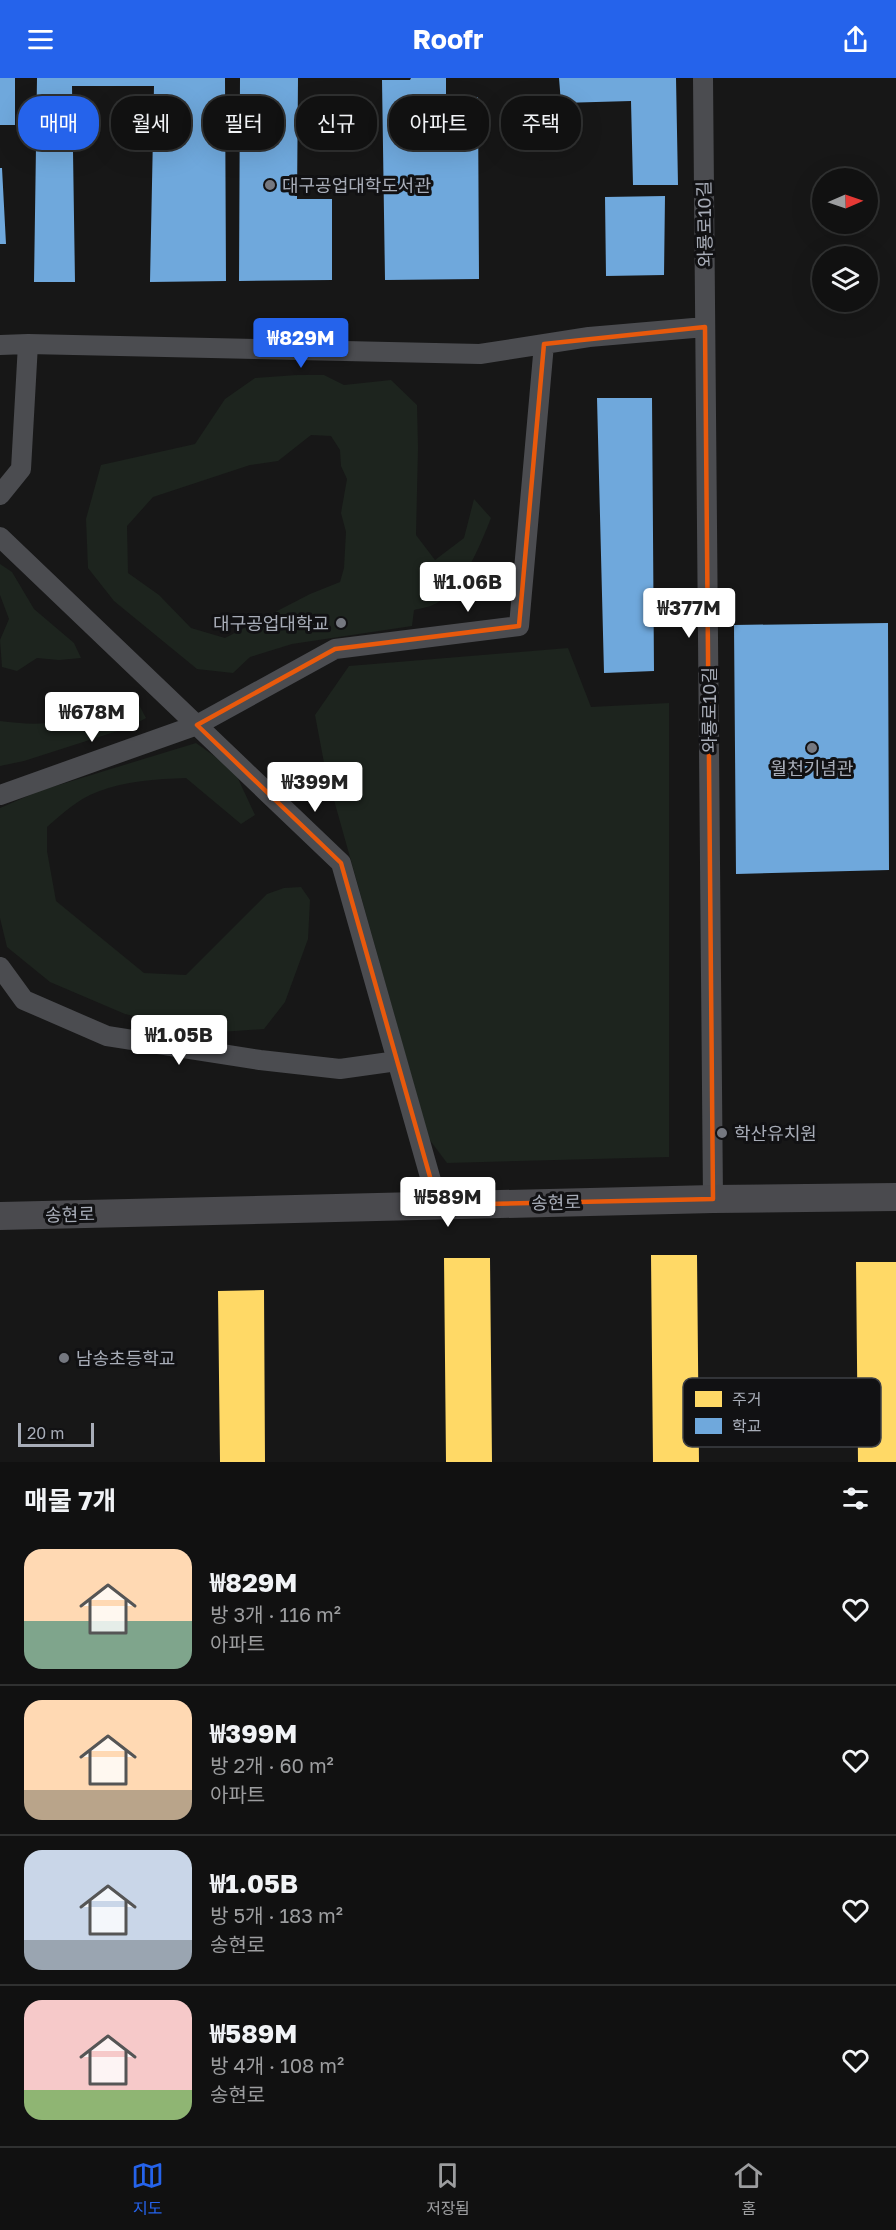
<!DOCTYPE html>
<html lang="ko">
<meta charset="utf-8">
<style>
body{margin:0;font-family:"Golos Text","Noto Sans KR",sans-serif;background:#1e1f1f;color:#f1f3f6;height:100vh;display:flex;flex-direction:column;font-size:22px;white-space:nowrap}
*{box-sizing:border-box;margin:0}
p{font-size:20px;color:#9c9d9f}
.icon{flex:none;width:33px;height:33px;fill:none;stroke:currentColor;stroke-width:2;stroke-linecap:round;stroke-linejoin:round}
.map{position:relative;height:1384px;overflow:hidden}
.details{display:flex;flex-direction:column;background:#111;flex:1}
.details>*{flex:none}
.hud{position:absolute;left:18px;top:18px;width:861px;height:54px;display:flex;gap:12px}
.needle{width:39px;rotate:88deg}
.controls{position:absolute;left:812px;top:90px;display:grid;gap:12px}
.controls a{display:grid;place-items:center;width:66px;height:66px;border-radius:50%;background:#111;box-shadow:0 6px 24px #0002,0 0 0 2px #303131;font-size:30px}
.scale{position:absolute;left:18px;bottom:15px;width:76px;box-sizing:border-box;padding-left:6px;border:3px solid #a8adb8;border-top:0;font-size:16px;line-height:21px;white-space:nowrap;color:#a8adb8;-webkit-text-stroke:4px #111113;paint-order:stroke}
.price{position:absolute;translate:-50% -51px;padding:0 14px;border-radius:6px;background:#fff;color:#222;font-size:20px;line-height:39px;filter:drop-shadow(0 2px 3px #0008)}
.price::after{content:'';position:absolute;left:50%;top:36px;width:18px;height:14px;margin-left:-9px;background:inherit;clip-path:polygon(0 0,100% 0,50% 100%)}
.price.current{background:#2563eb;color:#fff}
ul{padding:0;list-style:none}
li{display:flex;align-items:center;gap:18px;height:150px;padding:0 24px}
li+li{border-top:2px solid #303131}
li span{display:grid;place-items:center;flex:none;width:168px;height:120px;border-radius:18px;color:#555}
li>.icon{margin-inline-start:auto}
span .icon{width:72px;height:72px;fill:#fffc;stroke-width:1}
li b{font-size:26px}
h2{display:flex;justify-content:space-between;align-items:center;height:72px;padding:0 24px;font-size:26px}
.tag{padding:0 21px;border-radius:24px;background:#111;box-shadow:0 6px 24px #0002,0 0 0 2px #303131;font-size:21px;line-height:54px}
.tag.current{background:#2563eb;color:#fff}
header{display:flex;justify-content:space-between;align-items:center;height:78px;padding:0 24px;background:#2563eb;color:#fff;font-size:27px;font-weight:700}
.menu{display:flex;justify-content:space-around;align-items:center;height:84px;border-top:2px solid #303131;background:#111;font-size:16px;color:#9c9d9f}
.menu a{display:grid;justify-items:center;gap:3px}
.menu .current{color:#2563eb}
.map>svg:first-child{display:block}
.green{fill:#1d241e;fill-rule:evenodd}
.homes{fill:#ffd966}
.schools{fill:#6fa8dc}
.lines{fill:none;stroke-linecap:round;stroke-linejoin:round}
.street{stroke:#4b4c50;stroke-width:20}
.secondary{stroke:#4a4a4e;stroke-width:28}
.marked{fill:none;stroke:#e8590c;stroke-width:4.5;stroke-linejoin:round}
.poi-dot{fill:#757880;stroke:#111113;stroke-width:2}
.labels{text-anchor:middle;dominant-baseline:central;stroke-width:6;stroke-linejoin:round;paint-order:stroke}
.poi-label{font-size:18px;fill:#a8adb8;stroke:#111113;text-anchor:start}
.street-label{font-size:18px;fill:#a8adb8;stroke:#111113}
.key{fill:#111113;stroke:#3e4045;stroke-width:1.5}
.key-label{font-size:16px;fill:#a8adb8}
</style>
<header><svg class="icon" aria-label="menu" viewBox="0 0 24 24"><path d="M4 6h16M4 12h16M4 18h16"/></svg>Roofr<svg class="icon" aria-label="share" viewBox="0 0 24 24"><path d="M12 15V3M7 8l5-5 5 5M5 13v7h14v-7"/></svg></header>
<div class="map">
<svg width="896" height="1384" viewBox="0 0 896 1384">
<rect width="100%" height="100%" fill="#171717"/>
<path class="green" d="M297 297H324L344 307 391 302 417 327 418 370 416 457 435 482 464 460 474 421 491 440C479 470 465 506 437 525 431 529 421 530 414 532L412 548 292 566 250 579 233 595 197 591 114 523 88 490 86 441 101 387 195 366 225 321 255 300ZM311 357 331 358 340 372 341 388 347 401 341 435 346 454 344 490 340 504 310 516 225 560 191 550 159 517 128 495 127 448 153 419 250 387 278 383Z
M0 486 12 494 34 531 74 565 81 580 59 582 37 580 17 593 2 589 0 562 9 541 0 517Z
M568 570 591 629 669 625V1079L447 1085 429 1061 325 690 315 637 349 588Z
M132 614 146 640 130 649 24 683 0 688V643C18 645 40 648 57 643 84 634 104 615 132 614Z
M196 665 234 692 255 737 241 746 186 700C156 701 125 703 97 714 78 721 62 736 47 749V773L56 823 144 895 186 897 267 816 284 810 301 809 310 822 308 861 285 924 264 951 206 955 125 936 50 904 7 869 0 840V730L39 713Z"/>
<path class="homes" d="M651 1177H697L699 1384H653Z
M444 1180H490L492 1384H446Z
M856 1184H896V1384H858Z
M264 1212 265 1384H220L218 1213Z"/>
<path class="schools" d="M0 0H15V47H0Z
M37 0H225L226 203 150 204 154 8H72L75 204H34Z
M240 0H298L297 121H332V202L239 203Z
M411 0H446V19H478L479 201 385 202 382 2H410Z
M559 0H676L678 107H633L631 23 561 25Z
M0 90H2L6 166H0Z
M665 118 664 197 606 198 605 119Z
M597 320H652L654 593 604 595Z
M888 545 889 792 736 796 734 547Z"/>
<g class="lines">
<path class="street" d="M703 0 713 1121
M0 267 28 266
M0 417 21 391 28 266 480 276 589 259 705 249
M0 459 341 785 438 1127
M0 717 197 647 335 571 519 548 544 266
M0 889 24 922 107 958 260 982 340 991 397 983"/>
<path class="secondary" d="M0 1138 713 1121 896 1119"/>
</g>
<path class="marked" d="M705 249 713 1121 438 1127 341 785 197 647 335 571 519 548 544 266Z"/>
<g class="poi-dot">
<circle cx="270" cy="107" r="6"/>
<circle cx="341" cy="545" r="6"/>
<circle cx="812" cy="670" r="6"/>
<circle cx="722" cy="1055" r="6"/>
<circle cx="64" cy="1280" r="6"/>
</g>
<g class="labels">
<g class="poi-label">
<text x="282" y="107">대구공업대학도서관</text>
<text x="329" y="545" text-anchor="end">대구공업대학교</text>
<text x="812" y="690" text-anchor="middle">월천기념관</text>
<text x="734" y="1055">학산유치원</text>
<text x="76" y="1280">남송초등학교</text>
</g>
<g class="street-label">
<text transform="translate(704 146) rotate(-91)">와룡로10길</text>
<text transform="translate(709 632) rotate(-90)">와룡로10길</text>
<text transform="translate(556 1124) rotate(-1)">송현로</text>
<text transform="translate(70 1136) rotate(-1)">송현로</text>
</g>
</g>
<rect x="683" y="1300" width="198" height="69" rx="9" class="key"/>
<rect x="695" y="1313" width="27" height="16" fill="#ffd966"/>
<rect x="695" y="1340" width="27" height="16" fill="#6fa8dc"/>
<g class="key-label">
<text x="732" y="1327">주거</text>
<text x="732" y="1354">학교</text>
</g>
</svg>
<div class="controls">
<a><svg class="needle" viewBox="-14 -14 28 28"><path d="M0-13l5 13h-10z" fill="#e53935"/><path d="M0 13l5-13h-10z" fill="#9c9d9f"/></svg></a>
<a><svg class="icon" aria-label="layers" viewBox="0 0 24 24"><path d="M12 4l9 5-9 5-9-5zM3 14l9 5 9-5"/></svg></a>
</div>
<div class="scale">20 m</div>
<b class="price current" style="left:301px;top:291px">₩829M</b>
<b class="price" style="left:468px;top:535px">₩1.06B</b>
<b class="price" style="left:689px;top:561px">₩377M</b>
<b class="price" style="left:92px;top:665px">₩678M</b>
<b class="price" style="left:315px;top:735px">₩399M</b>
<b class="price" style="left:179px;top:988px">₩1.05B</b>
<b class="price" style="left:448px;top:1150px">₩589M</b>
<div class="hud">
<a class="tag current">매매</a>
<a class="tag">월세</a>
<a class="tag">필터</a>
<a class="tag">신규</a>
<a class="tag">아파트</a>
<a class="tag">주택</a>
</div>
</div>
<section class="details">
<h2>매물 7개<svg class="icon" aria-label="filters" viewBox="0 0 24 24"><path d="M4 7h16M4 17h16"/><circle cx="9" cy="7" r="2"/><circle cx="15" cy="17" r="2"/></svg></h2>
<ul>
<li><span style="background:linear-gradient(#ffd9b3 60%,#7fa58c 0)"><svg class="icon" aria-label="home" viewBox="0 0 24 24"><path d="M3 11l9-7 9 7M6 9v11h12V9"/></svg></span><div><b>₩829M</b><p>방 3개 · 116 m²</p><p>아파트</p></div><svg class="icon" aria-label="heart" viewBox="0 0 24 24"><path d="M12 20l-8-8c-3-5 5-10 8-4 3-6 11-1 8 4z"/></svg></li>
<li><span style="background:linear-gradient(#ffd9b3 75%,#b9a48a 0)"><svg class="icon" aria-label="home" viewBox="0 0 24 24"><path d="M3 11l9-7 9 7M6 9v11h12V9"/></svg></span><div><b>₩399M</b><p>방 2개 · 60 m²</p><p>아파트</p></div><svg class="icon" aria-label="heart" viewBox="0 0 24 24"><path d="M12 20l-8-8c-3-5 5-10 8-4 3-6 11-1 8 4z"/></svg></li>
<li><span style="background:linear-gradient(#c9d6e8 75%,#9aa5b1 0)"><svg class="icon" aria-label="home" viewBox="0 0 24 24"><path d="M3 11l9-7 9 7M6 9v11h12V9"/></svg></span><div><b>₩1.05B</b><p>방 5개 · 183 m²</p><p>송현로</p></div><svg class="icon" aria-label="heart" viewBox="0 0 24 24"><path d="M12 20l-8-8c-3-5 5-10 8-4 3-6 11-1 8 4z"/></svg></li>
<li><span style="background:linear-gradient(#f6c9c9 75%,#8fb573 0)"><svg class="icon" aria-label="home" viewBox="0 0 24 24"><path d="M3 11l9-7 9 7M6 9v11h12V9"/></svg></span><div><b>₩589M</b><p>방 4개 · 108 m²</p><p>송현로</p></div><svg class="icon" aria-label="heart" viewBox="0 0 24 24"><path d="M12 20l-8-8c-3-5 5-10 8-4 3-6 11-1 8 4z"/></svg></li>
</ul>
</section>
<nav class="menu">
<a class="current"><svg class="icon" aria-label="map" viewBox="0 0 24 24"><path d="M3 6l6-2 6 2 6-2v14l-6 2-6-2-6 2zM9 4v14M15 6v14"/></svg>지도</a>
<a><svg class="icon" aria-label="saved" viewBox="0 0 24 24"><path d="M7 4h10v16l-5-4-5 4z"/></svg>저장됨</a>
<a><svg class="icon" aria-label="home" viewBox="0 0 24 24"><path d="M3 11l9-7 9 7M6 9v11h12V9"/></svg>홈</a>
</nav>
